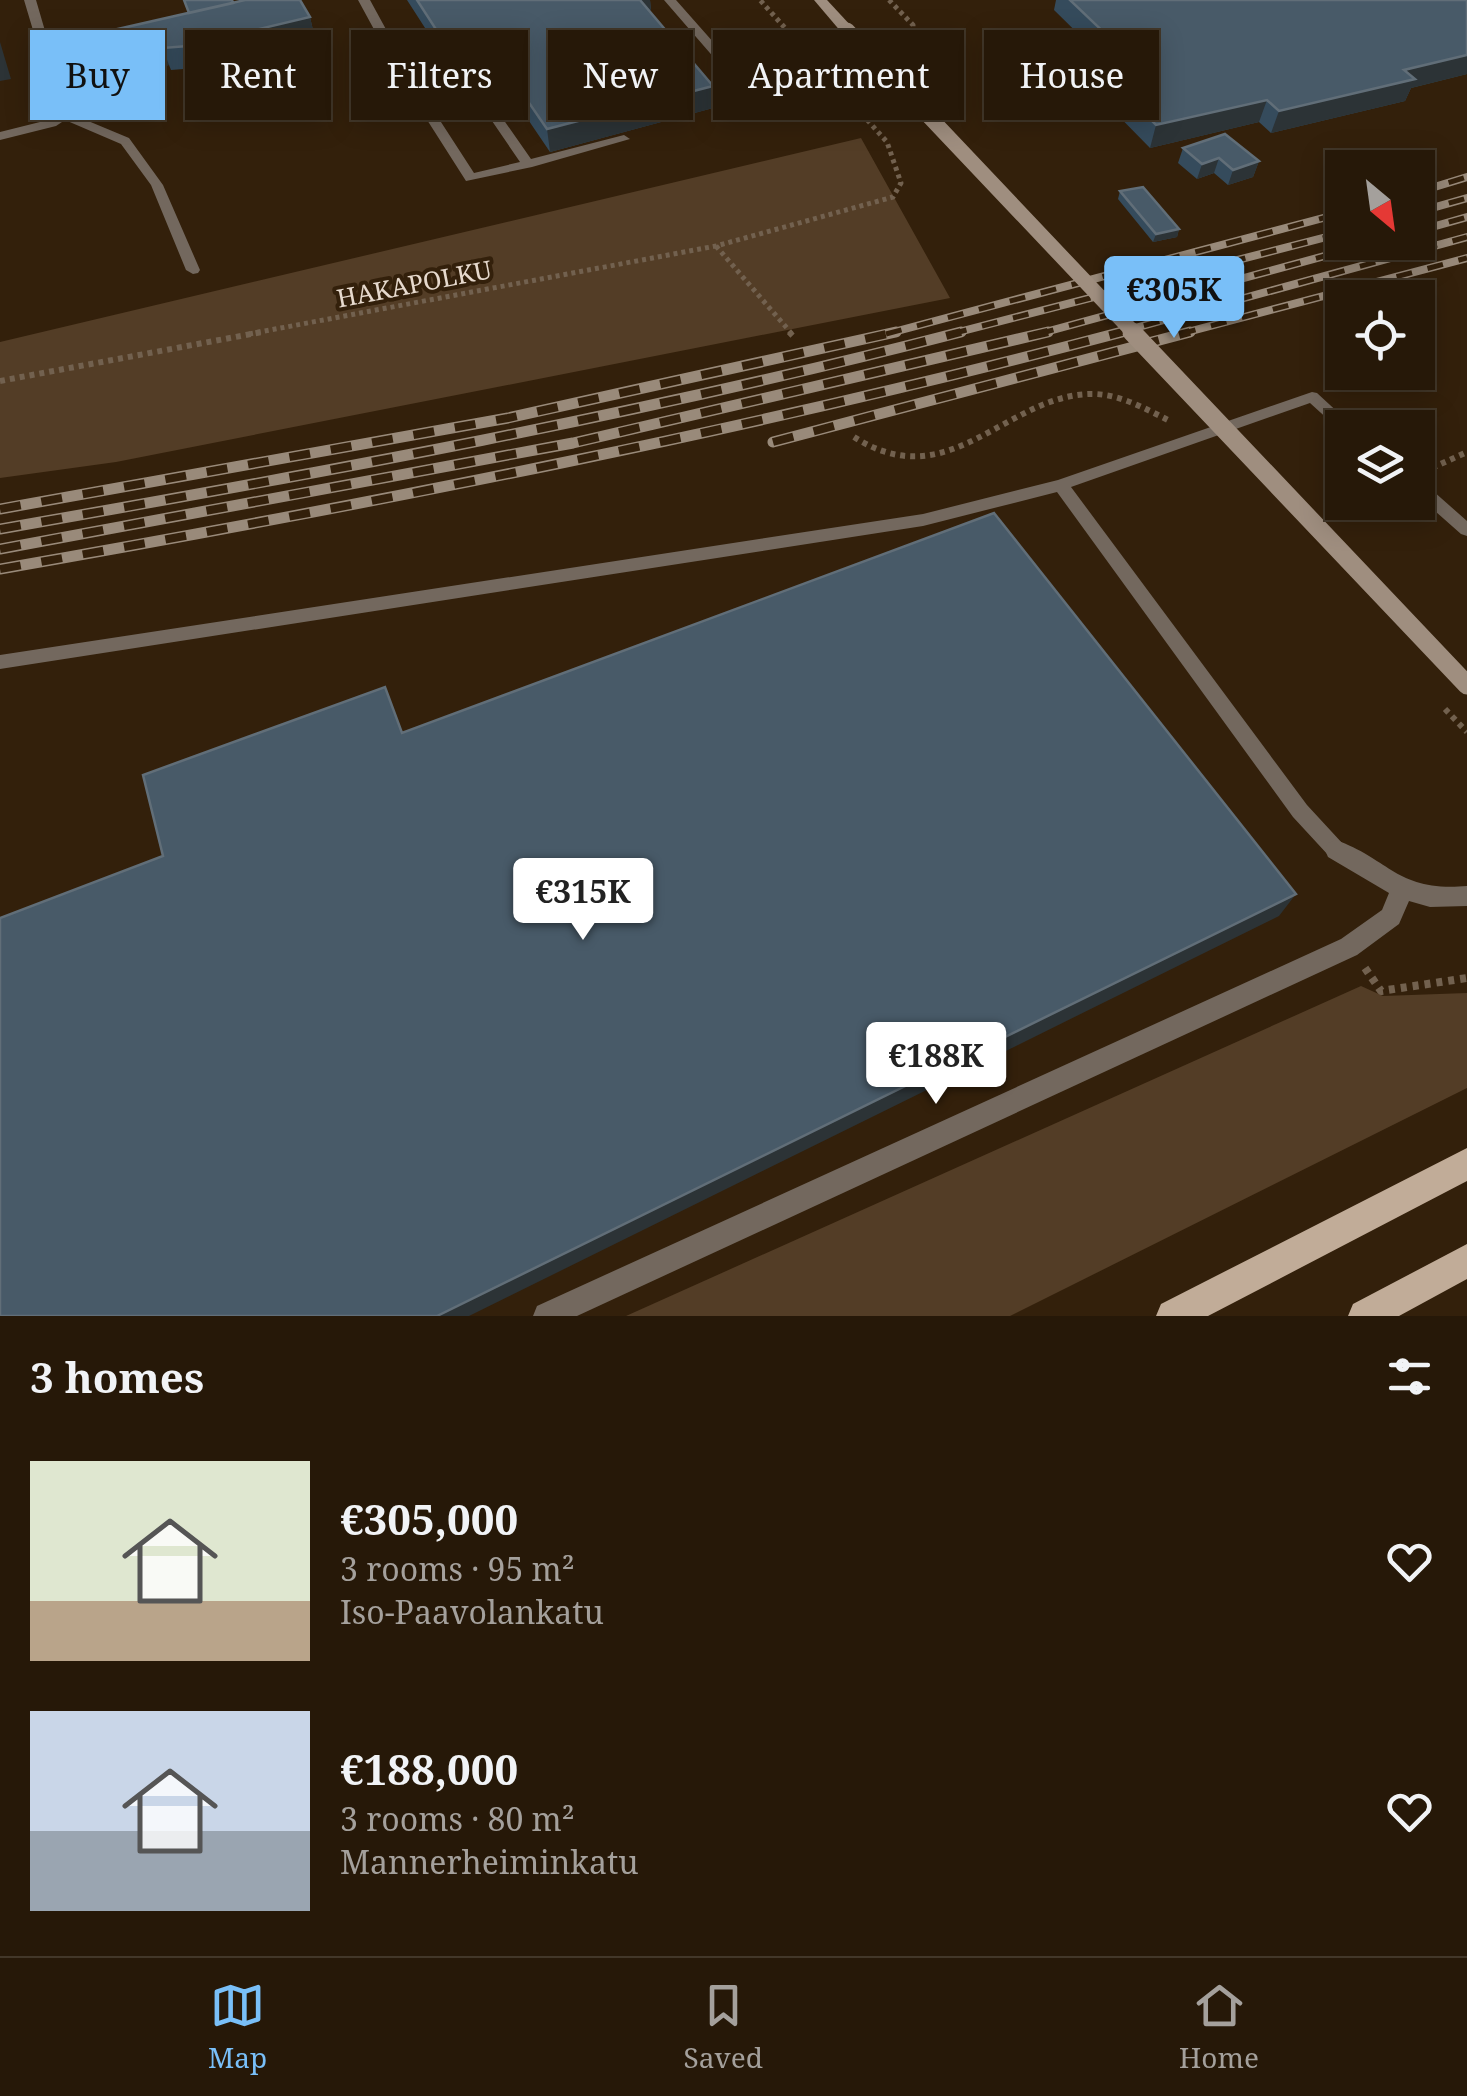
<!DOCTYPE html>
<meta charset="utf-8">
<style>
body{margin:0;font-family:"Noto Serif",serif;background:#322516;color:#f1f3f6;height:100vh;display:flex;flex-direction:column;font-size:38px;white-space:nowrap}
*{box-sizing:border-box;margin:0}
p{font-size:32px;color:#a4a09c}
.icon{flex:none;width:55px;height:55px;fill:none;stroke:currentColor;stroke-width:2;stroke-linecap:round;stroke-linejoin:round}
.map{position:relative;height:1316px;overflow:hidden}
.drawer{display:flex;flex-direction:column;background:#261808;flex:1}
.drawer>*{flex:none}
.guide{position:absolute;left:30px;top:30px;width:1408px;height:90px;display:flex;gap:20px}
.needle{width:65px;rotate:151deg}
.fabs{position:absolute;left:1325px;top:150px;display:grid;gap:20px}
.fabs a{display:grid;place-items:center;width:110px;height:110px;border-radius:0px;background:#261808;box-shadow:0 5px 25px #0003,0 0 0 2px #423729;font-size:50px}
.price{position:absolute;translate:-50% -85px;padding:0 22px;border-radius:10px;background:#fff;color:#222;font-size:32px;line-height:65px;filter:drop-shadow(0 2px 5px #0008)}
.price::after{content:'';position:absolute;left:50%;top:60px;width:30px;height:22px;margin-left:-15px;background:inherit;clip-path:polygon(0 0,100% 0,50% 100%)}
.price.active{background:#79bff8;color:#111}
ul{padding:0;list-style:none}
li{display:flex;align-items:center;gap:30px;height:250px;padding:0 30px}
li span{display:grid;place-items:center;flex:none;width:280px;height:200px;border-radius:0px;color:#555}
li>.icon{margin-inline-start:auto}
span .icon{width:120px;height:120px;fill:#fffc;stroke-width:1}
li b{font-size:42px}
h2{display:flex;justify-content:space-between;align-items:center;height:120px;padding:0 30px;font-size:42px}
.chip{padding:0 35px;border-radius:0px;background:#261808;box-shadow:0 5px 25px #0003,0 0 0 2px #423729;font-size:35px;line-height:90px}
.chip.active{background:#79bff8;color:#111}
.tabs{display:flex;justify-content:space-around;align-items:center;height:140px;border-top:2px solid #423729;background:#261808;font-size:28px;color:#a4a09c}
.tabs a{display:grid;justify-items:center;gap:5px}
.tabs .active{color:#79bff8}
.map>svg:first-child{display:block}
.green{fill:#533d26}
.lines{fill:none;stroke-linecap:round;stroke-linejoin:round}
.path-far2{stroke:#72614f;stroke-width:5;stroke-dasharray:4 4;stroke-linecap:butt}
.path-far1{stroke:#72614f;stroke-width:6;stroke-dasharray:5 5;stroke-linecap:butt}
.path{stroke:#72614f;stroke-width:8;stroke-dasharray:6 6;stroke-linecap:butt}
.service{fill:#73685e;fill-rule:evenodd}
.minor{fill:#73685e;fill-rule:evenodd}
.secondary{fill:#9f8e7f;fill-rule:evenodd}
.primary{fill:#c1ac98;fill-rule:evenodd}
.rail-far1-casing{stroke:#998a7a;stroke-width:8}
.rail-casing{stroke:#998a7a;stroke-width:11}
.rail-far1{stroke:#33200b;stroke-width:5;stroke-dasharray:16;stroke-linecap:butt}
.rail{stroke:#33200b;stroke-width:8;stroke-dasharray:21;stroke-linecap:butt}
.path-bridge{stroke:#72614f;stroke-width:6;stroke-dasharray:5 5;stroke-linecap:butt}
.secondary-bridge-far1{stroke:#9f8e7f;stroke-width:15}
.secondary-bridge{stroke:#9f8e7f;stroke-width:19}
.wall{fill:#354b5c}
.shaded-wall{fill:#2c3336}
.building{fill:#485a68;stroke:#616e78;stroke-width:2.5}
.labels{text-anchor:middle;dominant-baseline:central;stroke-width:8;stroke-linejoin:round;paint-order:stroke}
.street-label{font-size:25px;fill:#e6d9cd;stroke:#33200b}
</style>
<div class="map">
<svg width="1467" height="1316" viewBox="0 0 1467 1316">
<rect width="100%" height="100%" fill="#33200b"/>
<path class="green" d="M861 138 950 298 116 462 0 478V342Z
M1361 986 1383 996 1467 993V1088L1010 1316H626Z"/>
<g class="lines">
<path class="path-far2" d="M889 0 913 25V33L893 40
M716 246 792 334
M249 334 716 246 893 197 901 183 887 142 760 0"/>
<path class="path-far1" d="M789 332 795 338
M0 381 262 332
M854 437C951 499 1007 392 1095 394 1121 395 1146 409 1168 420
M1432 468 1467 452
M1346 507 1355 502"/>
<path class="path" d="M1365 968 1381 991 1467 978"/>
<path class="service" d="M24 0H36L69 113 129 138 163 185 200 270 198 273 193 274 186 270 151 185 121 144 65 120 56 126 0 140V132L48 120 58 114Z
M358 0H370L412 77 487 96 531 159 624 135 630 139 532 167 466 181 401 79ZM417 85 479 102 520 162 474 173Z
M664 0H676L737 69V75H729Z
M1312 392 1317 393 1355 428H1342V432L1310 403 1071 487 1307 805 1343 844 1346 850 1343 856 1336 859 1329 856 1293 817 1057 492 923 526 0 669V655L923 514 1058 480Z
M1418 481 1424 483 1467 521V536L1461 534 1418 496Z"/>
<path class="minor" d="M1336 840C1391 860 1397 892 1467 886V906L1430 907 1409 901 1399 924 1357 955 577 1316H533L537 1306 1341 939 1382 910 1389 893 1328 857 1325 850 1328 843Z"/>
<path class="secondary" d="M814 0H827L852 27V33H842Z"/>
<path class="primary" d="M1467 1148V1181L1208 1316H1156L1161 1304Z
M1467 1244V1279L1399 1316H1348L1353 1304Z"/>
<defs>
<path id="rail-far1" d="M1418 192 1467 177
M1418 212 1467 198
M1418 231 1467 217
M886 334 1342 213
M951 334 1342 233
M1038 334 1376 242
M1113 334 1467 237
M1180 334 1467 258"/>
<path id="rail" d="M773 442 1190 332
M0 509 508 418 896 332
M0 529C322 473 644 414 961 332
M0 549 573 443 1048 332
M0 569C377 503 752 430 1122 332"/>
</defs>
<use href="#rail-far1" class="rail-far1-casing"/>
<use href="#rail" class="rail-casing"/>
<use href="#rail-far1" class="rail-far1"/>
<use href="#rail" class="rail"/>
<path class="path-bridge" d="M1445 709 1467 732"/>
<path class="secondary-bridge-far1" d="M847 30 1135 334"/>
<path class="secondary-bridge" d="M1132 332 1467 685"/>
</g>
<path class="wall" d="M407 0H650L651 10H649L713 86V108L550 152 502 81 465 90Z
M1056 0H1467V74L1411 88 1405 101 1271 133 1259 122 1150 148 1095 92 1101 70 1112 67 1054 10Z
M233 3 310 17 315 39 196 68 171 70 169 65 136 73 118 29Z
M1183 148 1259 161 1253 177 1228 185 1214 173 1197 179 1178 163Z
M1120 191 1179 229 1177 237 1153 242 1118 199Z"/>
<path class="shaded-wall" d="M634 0H650L651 10 635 14Z
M310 17 315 39 196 68 188 46Z
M0 42 11 79 0 81Z
M161 43 169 65 136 73 127 51Z
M1467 55V74L1411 88 1405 101 1271 133 1279 111 1404 70Z
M499 59 502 81 465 90 461 68Z
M713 86V108L550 152 547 129Z
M1267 100 1259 122 1150 148 1156 125Z
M1219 158 1214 173 1197 179 1202 164Z
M1259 161 1253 177 1228 185 1233 170Z
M1179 229 1177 237 1153 242 1156 234Z
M1296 894 1279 916 469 1316H437Z"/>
<path class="building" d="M184 0H232L233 3 189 13Z
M245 0H300L310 17 188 46 163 48 161 43 127 51 118 29Z
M417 0H640L713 86 547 129 499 59 461 68Z
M1070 0H1467V55L1404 70 1415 79 1279 111 1267 100 1156 125 1101 70 1135 62Z
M1225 134 1259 161 1233 170 1219 158 1202 164 1183 148Z
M1143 187 1179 229 1156 234 1120 191Z
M994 513 1296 894 437 1316H0V918L163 856 143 775 385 687 402 733Z"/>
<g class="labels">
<g class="street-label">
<text transform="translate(414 283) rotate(-11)">HAKAPOLKU</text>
</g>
</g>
</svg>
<div class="fabs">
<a><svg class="needle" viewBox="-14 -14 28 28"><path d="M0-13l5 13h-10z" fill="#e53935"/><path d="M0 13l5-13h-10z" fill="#a4a09c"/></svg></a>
<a><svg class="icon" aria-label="locate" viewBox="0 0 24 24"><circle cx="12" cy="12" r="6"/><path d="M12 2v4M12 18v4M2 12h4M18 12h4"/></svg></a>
<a><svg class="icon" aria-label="layers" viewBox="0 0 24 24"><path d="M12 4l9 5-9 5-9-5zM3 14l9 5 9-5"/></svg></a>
</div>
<b class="price active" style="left:1174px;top:341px">€305K</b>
<b class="price" style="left:583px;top:943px">€315K</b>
<b class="price" style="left:936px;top:1107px">€188K</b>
<div class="guide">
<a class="chip active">Buy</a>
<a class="chip">Rent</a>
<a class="chip">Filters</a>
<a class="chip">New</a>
<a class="chip">Apartment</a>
<a class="chip">House</a>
</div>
</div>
<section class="drawer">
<h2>3 homes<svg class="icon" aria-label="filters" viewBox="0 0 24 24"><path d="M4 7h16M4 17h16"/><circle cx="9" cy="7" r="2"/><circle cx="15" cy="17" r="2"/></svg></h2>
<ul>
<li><span style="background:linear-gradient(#dfe7d0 70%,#b9a48a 0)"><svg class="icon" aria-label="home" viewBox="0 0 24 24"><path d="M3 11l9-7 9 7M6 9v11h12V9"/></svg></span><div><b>€305,000</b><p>3 rooms · 95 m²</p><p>Iso-Paavolankatu</p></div><svg class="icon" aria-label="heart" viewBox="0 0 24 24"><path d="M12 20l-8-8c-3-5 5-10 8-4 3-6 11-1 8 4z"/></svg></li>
<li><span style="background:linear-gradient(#c9d6e8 60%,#9aa5b1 0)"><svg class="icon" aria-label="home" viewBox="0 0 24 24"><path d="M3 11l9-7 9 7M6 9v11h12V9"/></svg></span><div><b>€188,000</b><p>3 rooms · 80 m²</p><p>Mannerheiminkatu</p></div><svg class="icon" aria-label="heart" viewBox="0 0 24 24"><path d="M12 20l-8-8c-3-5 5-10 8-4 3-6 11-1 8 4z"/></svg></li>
</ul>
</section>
<nav class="tabs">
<a class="active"><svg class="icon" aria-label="map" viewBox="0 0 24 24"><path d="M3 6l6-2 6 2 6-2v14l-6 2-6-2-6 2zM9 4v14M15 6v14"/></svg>Map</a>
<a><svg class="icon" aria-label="saved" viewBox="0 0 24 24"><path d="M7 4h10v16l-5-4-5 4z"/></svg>Saved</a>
<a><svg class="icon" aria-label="home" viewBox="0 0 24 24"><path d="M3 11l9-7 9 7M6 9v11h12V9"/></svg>Home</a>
</nav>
